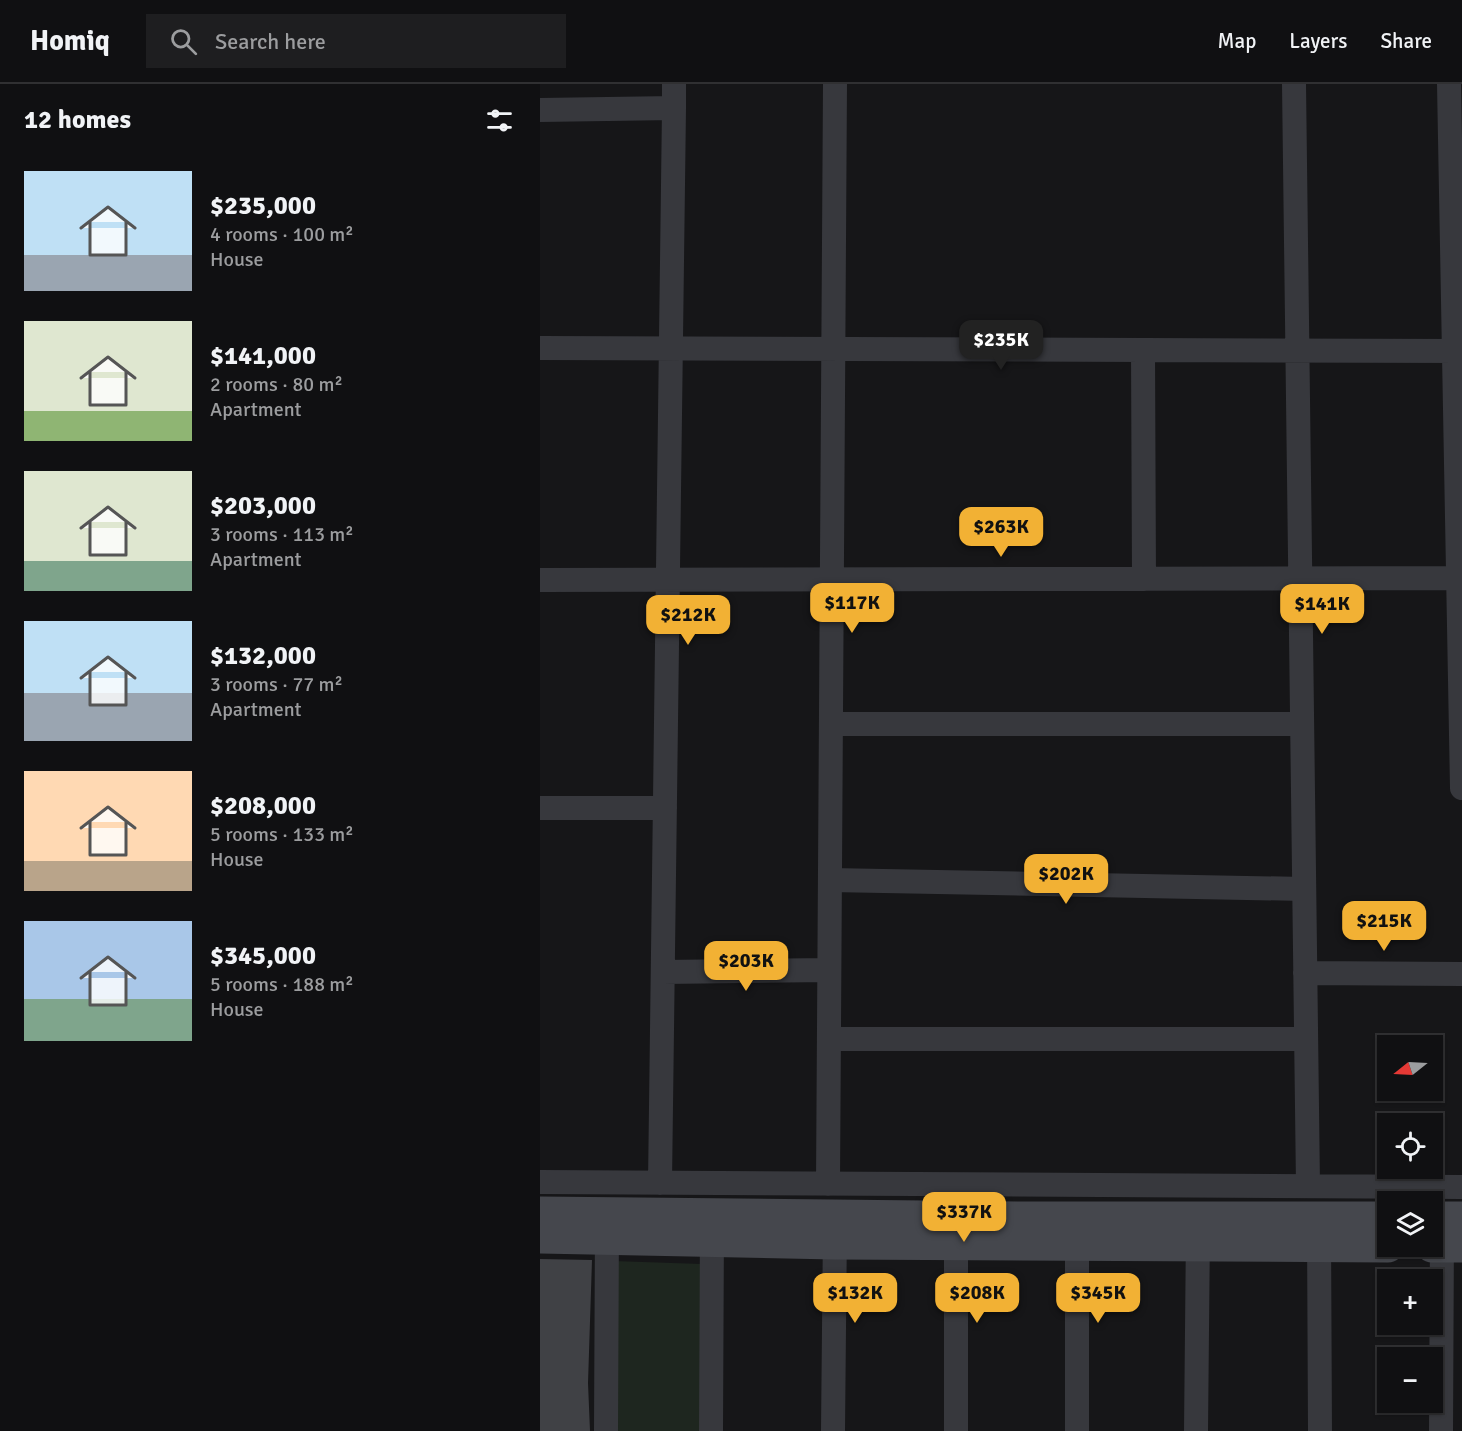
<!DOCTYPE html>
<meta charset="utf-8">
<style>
body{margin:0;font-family:Signika,sans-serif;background:#1e1e20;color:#f1f3f6;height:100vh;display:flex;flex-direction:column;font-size:22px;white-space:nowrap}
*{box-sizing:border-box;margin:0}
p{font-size:20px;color:#9c9d9f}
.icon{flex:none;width:33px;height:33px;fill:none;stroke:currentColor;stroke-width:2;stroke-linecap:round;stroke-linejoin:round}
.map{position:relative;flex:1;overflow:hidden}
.drawer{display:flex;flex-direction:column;background:#101012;width:540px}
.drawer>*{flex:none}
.needle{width:39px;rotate:252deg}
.controls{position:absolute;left:837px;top:951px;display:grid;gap:12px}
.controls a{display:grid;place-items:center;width:66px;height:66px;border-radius:0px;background:#101012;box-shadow:0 2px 4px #0004,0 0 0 2px #303032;font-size:30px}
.price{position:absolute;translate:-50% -51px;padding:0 14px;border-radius:12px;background:#f2b134;color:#111;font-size:20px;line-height:39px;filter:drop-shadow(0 2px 3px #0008)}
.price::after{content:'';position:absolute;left:50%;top:36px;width:18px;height:14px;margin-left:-9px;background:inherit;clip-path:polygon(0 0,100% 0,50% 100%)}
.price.active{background:#222;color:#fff}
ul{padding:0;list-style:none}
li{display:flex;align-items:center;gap:18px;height:150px;padding:0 24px}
li span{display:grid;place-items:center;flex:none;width:168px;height:120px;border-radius:0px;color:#555}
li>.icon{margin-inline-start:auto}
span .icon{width:72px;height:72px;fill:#fffc;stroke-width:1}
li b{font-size:26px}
h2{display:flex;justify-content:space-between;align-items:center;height:72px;padding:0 24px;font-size:26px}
header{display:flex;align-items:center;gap:36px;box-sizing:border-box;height:84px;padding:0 30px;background:#101012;border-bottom:2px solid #303032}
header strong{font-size:28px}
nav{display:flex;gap:33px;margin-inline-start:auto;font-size:21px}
.search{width:420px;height:54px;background:#1e1e20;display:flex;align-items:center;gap:15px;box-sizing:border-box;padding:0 21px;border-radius:0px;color:#9c9d9f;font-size:22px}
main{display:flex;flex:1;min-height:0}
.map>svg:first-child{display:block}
.green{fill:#1e261f}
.building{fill:#404145}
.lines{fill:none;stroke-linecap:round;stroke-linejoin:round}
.street{stroke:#37383d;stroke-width:24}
.secondary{stroke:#45474d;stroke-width:33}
</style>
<header>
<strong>Homiq</strong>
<div class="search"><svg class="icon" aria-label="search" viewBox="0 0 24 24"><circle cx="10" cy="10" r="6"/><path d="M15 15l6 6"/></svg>Search here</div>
<nav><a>Map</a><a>Layers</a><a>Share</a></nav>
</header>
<main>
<section class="drawer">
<h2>12 homes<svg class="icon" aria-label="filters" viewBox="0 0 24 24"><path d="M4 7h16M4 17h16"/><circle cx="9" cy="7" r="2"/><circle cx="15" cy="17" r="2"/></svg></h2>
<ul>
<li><span style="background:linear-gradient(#bfe0f5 70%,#9aa5b1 0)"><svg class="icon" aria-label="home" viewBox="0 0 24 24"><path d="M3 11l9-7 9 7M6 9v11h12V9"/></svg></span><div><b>$235,000</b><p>4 rooms · 100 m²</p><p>House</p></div></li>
<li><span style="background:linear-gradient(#dfe7d0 75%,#8fb573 0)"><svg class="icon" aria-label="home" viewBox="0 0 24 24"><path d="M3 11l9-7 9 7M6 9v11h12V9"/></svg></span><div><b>$141,000</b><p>2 rooms · 80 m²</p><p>Apartment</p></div></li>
<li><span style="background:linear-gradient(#dfe7d0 75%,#7fa58c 0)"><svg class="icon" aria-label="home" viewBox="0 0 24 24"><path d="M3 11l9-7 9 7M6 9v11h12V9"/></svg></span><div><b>$203,000</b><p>3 rooms · 113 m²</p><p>Apartment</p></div></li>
<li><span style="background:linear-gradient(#bfe0f5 60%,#9aa5b1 0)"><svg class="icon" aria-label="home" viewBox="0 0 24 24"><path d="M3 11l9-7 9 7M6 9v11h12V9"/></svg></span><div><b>$132,000</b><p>3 rooms · 77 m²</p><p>Apartment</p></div></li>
<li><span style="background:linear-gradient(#ffd9b3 75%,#b9a48a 0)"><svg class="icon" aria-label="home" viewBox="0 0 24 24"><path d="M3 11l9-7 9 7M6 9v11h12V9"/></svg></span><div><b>$208,000</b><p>5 rooms · 133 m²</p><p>House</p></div></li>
<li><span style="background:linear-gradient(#a9c7e8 65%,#7fa58c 0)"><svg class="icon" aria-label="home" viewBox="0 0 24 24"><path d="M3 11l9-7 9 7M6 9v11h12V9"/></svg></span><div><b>$345,000</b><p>5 rooms · 188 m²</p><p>House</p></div></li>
</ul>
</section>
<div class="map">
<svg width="922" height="1347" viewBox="0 0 922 1347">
<rect width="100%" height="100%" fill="#161618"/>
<path class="green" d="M73 1177 162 1180V1347H75Z"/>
<path class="building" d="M0 1175 52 1176 48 1299 50 1347H0Z"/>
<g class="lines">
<path class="street" d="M754 0 768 1102
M909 0 922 704
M0 26 134 24V0
M0 264 922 267
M603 267 604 495
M0 496 922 494
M291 640H762
M0 724H125
M290 796 764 805
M123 888 289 886
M765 889 922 890
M289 955H766
M0 1098 922 1103
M120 1099 134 24
M288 1100 295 0
M779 1145 780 1347
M66 1347 67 1138
M171 1347 172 1139
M293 1347 295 1142
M416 1347V1145
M537 1347V1145
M656 1347 658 1145
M901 1347 902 1145"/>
<path class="secondary" d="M0 1129 488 1134H848
M892 1134H922
M0 1153 295 1159 848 1162
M892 1162H922"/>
</g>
</svg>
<div class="controls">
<a><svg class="needle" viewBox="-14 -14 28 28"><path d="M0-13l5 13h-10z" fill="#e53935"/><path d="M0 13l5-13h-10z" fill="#9c9d9f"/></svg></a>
<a><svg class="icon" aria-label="locate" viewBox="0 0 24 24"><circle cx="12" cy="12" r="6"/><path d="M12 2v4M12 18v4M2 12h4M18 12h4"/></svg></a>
<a><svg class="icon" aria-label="layers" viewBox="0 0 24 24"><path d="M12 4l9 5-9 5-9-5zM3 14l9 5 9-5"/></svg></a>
<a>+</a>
<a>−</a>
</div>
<b class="price active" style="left:461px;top:287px">$235K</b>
<b class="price" style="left:461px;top:474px">$263K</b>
<b class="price" style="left:312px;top:550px">$117K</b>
<b class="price" style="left:782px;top:551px">$141K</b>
<b class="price" style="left:148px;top:562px">$212K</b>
<b class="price" style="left:526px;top:821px">$202K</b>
<b class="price" style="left:844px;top:868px">$215K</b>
<b class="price" style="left:206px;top:908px">$203K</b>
<b class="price" style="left:424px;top:1159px">$337K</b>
<b class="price" style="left:315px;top:1240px">$132K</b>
<b class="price" style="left:437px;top:1240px">$208K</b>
<b class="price" style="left:558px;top:1240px">$345K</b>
</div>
</main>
